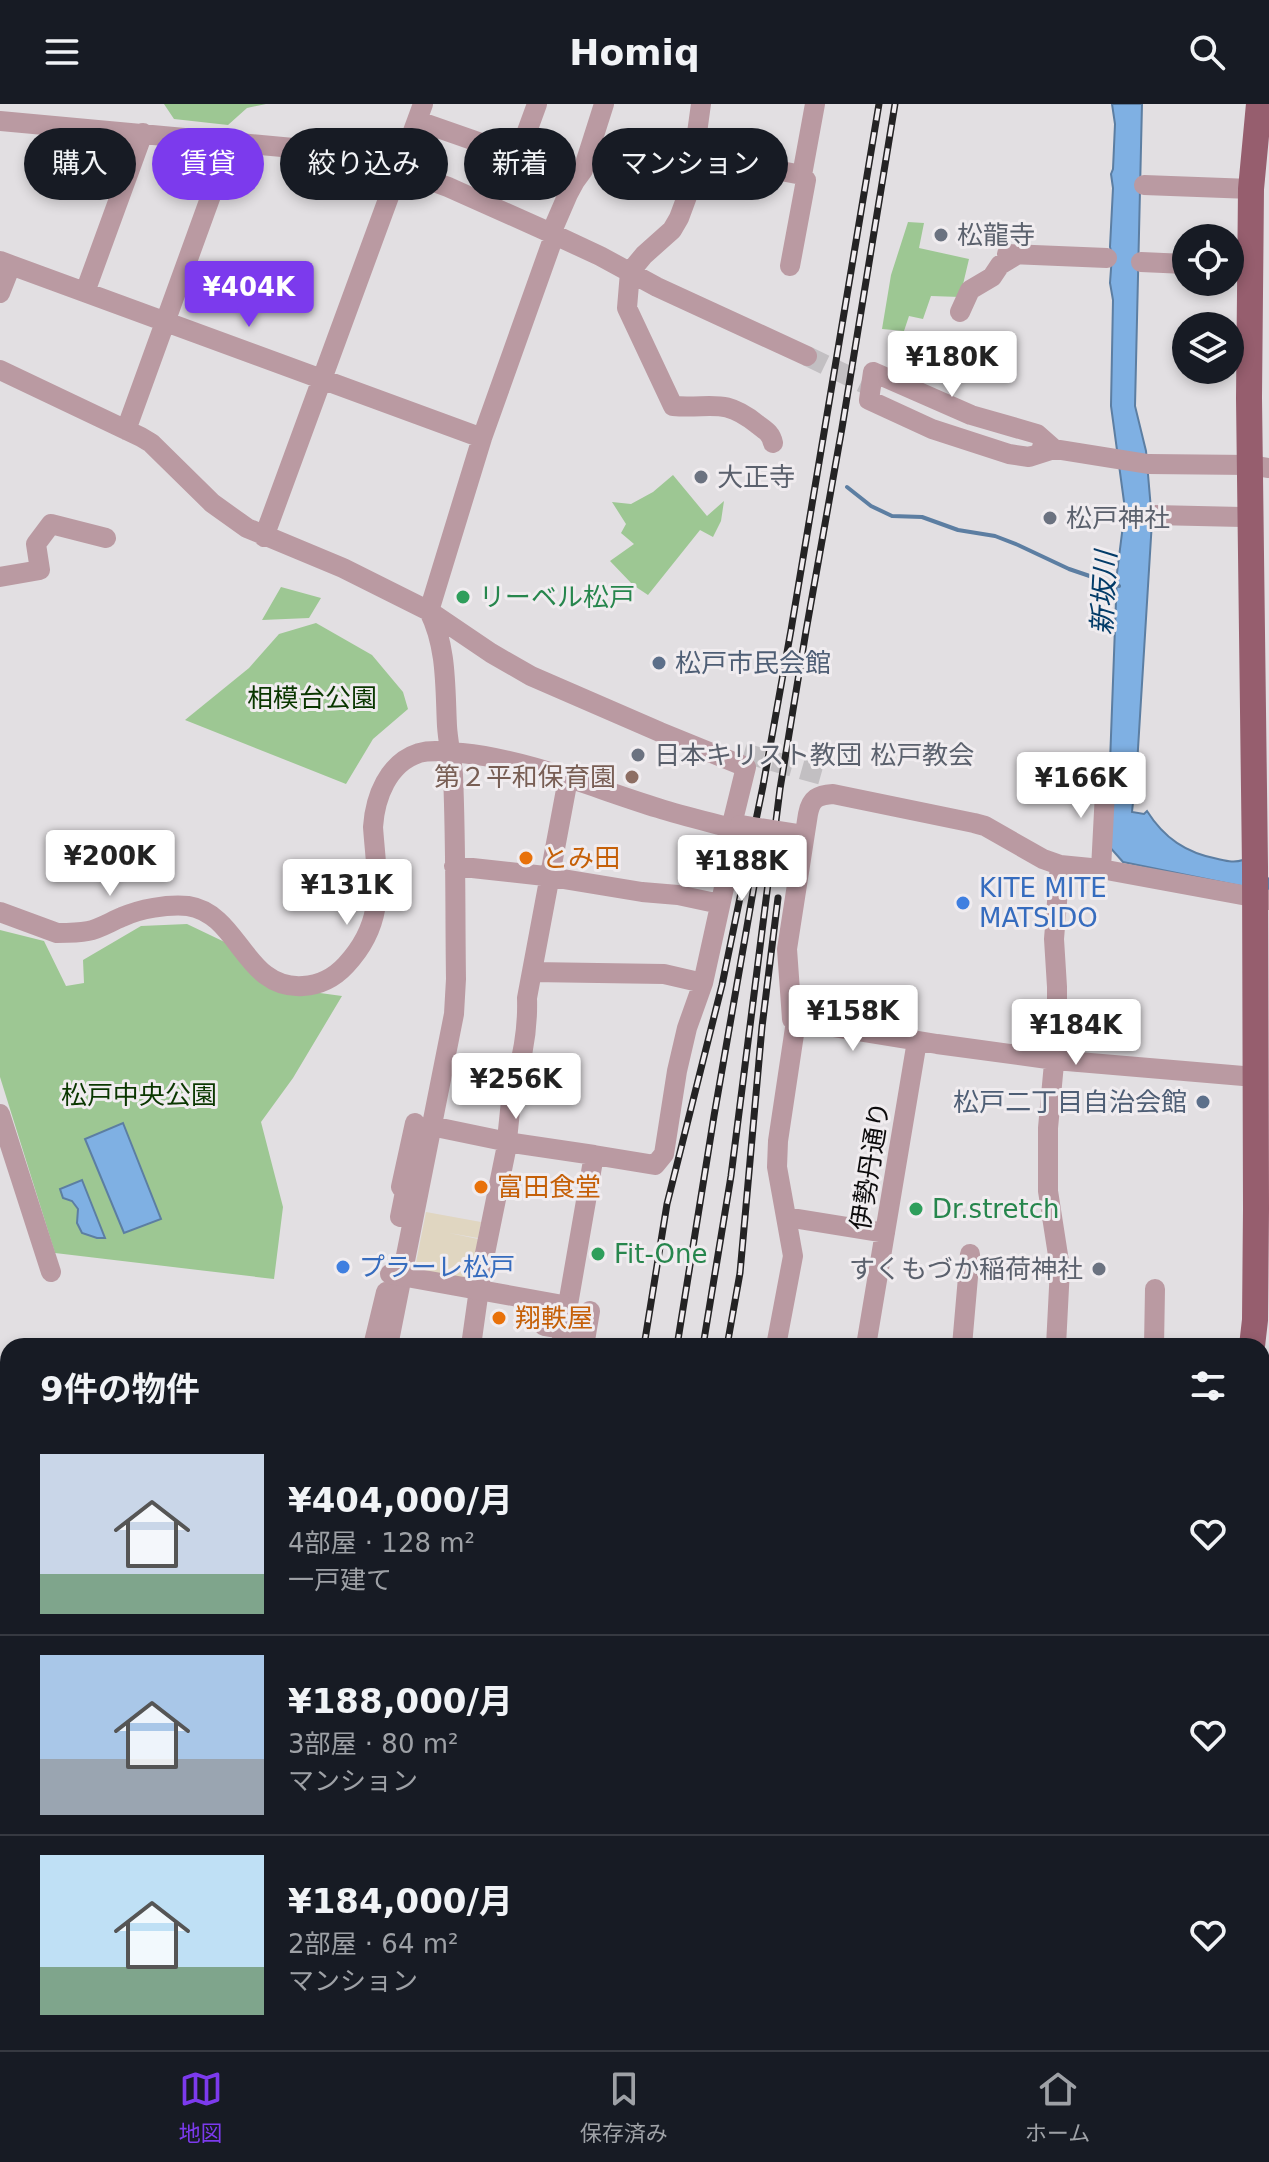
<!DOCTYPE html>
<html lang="ja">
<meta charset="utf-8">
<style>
body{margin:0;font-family:"DejaVu Sans","Noto Sans JP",sans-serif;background:#20242c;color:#f1f3f6;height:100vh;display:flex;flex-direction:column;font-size:30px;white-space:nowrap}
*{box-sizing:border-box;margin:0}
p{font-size:26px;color:#9ea1a6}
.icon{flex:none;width:44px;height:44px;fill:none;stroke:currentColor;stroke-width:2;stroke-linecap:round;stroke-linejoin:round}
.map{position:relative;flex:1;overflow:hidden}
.panel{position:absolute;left:0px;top:1234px;width:1270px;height:712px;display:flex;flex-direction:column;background:#171b24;border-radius:24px 24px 0 0;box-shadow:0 4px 12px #0003}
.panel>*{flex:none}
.top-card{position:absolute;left:24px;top:24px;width:800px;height:72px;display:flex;gap:16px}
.tools{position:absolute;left:1172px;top:120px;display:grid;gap:16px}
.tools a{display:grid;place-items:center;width:72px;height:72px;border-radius:50%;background:#171b24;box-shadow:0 4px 12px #0003;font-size:40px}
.price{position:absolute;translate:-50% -68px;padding:0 18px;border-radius:8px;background:#fff;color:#222;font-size:26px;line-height:52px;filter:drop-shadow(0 2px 4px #0008)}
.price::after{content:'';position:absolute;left:50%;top:48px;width:24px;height:18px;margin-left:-12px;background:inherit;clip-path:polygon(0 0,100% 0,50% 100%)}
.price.on{background:#7c3aed;color:#fff}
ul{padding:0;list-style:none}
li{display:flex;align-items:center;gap:24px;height:200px;padding:0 40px}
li+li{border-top:2px solid #363941}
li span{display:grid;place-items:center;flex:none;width:224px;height:160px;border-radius:0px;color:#555}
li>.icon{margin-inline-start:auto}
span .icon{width:96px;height:96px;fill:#fffc;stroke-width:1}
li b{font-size:34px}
h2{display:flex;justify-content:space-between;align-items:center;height:96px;padding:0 40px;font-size:34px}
.pill{padding:0 28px;border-radius:36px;background:#171b24;box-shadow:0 4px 12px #0003;font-size:28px;line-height:72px}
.pill.on{background:#7c3aed;color:#fff}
header{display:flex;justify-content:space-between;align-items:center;height:104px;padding:0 40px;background:#171b24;font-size:36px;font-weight:600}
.dock{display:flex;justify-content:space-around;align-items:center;height:112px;border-top:2px solid #363941;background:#171b24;font-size:22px;color:#9ea1a6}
.dock a{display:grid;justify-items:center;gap:4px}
.dock .on{color:#7c3aed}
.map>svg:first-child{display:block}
.industrial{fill:#e0d6c1}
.green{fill:#9dc793}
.water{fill:#7fb0e3;stroke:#5c7ea2;stroke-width:2}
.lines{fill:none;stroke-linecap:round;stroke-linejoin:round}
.stream{stroke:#5c7ea2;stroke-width:4}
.minor-tunnel{stroke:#c2bfc2;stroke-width:20;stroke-dasharray:20 10;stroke-linecap:butt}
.minor{stroke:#ba9aa2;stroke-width:20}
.major{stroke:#965e6e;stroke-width:26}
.rail-casing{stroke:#242324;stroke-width:7}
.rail{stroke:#f0ecef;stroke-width:4;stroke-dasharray:12;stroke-linecap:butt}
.minor-bridge{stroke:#ba9aa2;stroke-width:20}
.worship-dot{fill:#6b7280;stroke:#f0ecef;stroke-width:3}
.leisure-dot{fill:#2e9e5b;stroke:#f0ecef;stroke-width:3}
.service-dot{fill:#5c6f8a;stroke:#f0ecef;stroke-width:3}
.education-dot{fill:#8d6e63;stroke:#f0ecef;stroke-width:3}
.food-dot{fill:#e8710a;stroke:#f0ecef;stroke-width:3}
.shop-dot{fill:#3f7fe0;stroke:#f0ecef;stroke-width:3}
.labels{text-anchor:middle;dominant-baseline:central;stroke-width:6;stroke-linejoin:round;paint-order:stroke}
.worship-label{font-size:26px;fill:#5b616d;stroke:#f0ecef;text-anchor:start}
.leisure-label{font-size:26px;fill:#27864d;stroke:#f0ecef;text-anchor:start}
.service-label{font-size:26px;fill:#4e5e75;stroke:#f0ecef;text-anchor:start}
.park-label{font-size:26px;fill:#0a3700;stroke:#f0ecef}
.education-label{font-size:26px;fill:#785e54;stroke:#f0ecef;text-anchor:end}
.food-label{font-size:26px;fill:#c56008;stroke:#f0ecef;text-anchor:start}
.shop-label{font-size:26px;fill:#366cbe;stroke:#f0ecef;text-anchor:start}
.street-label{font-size:26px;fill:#0c0b0c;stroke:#f0ecef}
.water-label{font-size:28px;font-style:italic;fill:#023b68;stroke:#f0ecef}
</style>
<header><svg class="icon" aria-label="menu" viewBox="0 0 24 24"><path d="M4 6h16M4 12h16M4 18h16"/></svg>Homiq<svg class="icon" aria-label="search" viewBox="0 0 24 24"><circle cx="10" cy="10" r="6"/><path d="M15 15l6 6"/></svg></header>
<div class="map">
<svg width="1269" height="1946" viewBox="0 0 1269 1946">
<rect width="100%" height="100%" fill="#e2dfe2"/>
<path class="industrial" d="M426 1108 481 1118 478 1134 449 1129 478 1135 469 1189 412 1179Z"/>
<path class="green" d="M164 0H266L247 4 228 21 174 15Z
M908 118 924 119 919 144 969 155 960 193 931 192 923 215 909 212 904 227 882 225 891 171Z
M673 371 707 412 724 397 721 417 713 433 700 426 648 491 633 481 610 457 634 440 621 429 626 420 612 398 631 400 653 388Z
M281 483 321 494 309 514 262 516Z
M316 519 372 551 403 588 408 605 373 635 346 680 185 616 249 564 279 530Z
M187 820 233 842 276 883 342 892 293 974 261 1018 283 1103 274 1175 55 1149 0 973V826L44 837 66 882 84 879 83 856 141 822Z"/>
<path class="water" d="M1112 0H1142L1135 302 1146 347 1152 417 1137 661 1132 708 1144 710 1147 707C1164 734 1186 749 1218 755 1227 757 1234 759 1243 756L1269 775V792L1250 784 1123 758 1107 740 1117 469 1125 405 1111 302 1113 196 1110 179 1112 151 1110 143 1113 84 1111 70 1113 65 1115 20Z
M123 1019 161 1115 124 1129 85 1035Z
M82 1076 105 1134H97L82 1129 77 1119 78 1105 72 1097 63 1094 60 1085Z
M1269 1744V1815L1262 1827V1756Z
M1179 1938H1216L1212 1946H1176Z"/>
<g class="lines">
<path class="stream" d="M847 383 871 402 892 412 922 413 958 426 995 432 1018 441 1069 465 1119 482"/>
<path class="minor-tunnel" d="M807 252 880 287
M744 649 829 673"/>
<path class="minor" d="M701 0 689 87 679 114 672 126 644 151 630 168 627 204 673 302C712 305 723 293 757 320 765 326 771 329 773 339
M0 17 315 46 399 65 448 83 542 125 600 152 657 183 807 252
M418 17 518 52 575 77
M682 48 802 71 806 76 790 162
M518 52 537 0
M802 71 815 0
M1144 81 1251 85
M1007 150 1107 154
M0 157 482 334
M1141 158 1186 160
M1230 162 1250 163
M85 188 143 29
M0 189 11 161
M960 208 970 186 992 173 1000 161 1018 150
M0 266 141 333 151 339 212 399 247 424 343 464 429 507 491 549 531 572 660 628 746 663 733 716 735 734 703 879 687 924 677 967 664 1050 655 1061 594 1051 562 1235
M873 268 971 311 1037 330 1054 345 1029 353 1009 350 932 325 869 296Z
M126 326 217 75 227 55 232 37
M1042 343 1148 360 1250 361 1269 364
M1154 411 1242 413
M264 433 423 0
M0 473 40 466 36 440 51 420 106 434
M1039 670 1071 669 1083 671
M454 762 545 772 642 788 678 791 720 800
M1101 765 1106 669
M0 808 57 829C67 829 78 829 88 827 99 825 110 818 122 813 140 805 167 800 188 802 240 810 244 886 303 882 320 881 334 874 346 861 387 817 377 778 373 723 375 693 388 659 419 649 433 645 448 648 462 649 530 656 593 684 658 704 683 712 709 718 735 725
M532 868 664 870 703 879
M796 917 937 940 1055 956 1255 973
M0 1010 51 1168
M431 1022 513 1039 594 1051
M400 1113 405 1088 401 1083 415 1019
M786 1113 885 1129
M373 1242 386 1188
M388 1242 454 910 456 875C455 808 456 739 453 671 452 655 448 638 447 622 445 583 447 543 429 507L482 334 554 132 552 127 568 90 575 77 583 66 604 0
M471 1242 482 1164 506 1046 512 987C522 958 528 925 527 894L568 675
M584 1242 590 1207
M776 1242 793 1152 777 1063 778 1037 796 917 792 915 787 845 808 710C811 694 818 691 833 690L974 719 985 722 1043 755 1060 761 1101 765 1269 796
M866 1242 917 937
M962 1242 970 1150
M1056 1242 1060 1164 1048 1087V1024L1057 927V883L1054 835 1060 761
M1154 1242 1155 1185
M1262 1348 1269 1352
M1262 1457 1269 1461
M1262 1565 1269 1569
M0 1602 8 1605
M0 1741 6 1726H8
M1262 1744 1269 1731
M0 1818 8 1819
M1262 1846 1269 1831
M1262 1870 1269 1880
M36 1938 37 1946
M399 1938 428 1946
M662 1938 671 1946
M684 1938 693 1946
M1009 1938 1032 1946
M278 1946 292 1938
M515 1946 517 1938
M758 1946 762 1938
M854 1946 857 1938
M1074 1946 1078 1938
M1169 1946 1172 1938"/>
<path class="major" d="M1252 1242 1255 1216 1256 1105 1255 763 1249 294 1251 85 1259 0
M952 1946 956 1938"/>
<defs>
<path id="rail" d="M608 1242 609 1241
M644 1242 667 1100 722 881 763 682 791 526 879 0
M677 1242 714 1012 757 765
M703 1242 731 1072 780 685 806 527 842 324 895 0
M727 1242 740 1169 762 923 778 794
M531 1946 532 1938
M551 1946 552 1938
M568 1946 569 1938
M593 1946 595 1938"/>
</defs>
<use href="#rail" class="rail-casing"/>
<use href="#rail" class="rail"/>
<path class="minor-bridge" d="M740 721 797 730
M390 1170 563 1201
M544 1222 586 1229"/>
</g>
<g class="worship-dot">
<circle cx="941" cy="131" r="8"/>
<circle cx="701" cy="373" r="8"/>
<circle cx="1050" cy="414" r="8"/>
<circle cx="638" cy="651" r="8"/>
<circle cx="1099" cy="1165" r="8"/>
</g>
<g class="leisure-dot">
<circle cx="463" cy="493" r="8"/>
<circle cx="916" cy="1105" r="8"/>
<circle cx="598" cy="1150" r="8"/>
</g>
<g class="service-dot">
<circle cx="659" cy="559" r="8"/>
<circle cx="1203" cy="998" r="8"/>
</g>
<circle class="education-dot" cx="632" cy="673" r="8"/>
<g class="food-dot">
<circle cx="526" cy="754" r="8"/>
<circle cx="481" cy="1083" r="8"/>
<circle cx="499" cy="1214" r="8"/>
</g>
<g class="shop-dot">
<circle cx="963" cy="799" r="8"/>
<circle cx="343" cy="1163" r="8"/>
</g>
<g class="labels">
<g class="worship-label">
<text x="957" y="131">松龍寺</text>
<text x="717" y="373">大正寺</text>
<text x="1066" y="414">松戸神社</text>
<text x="654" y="651">日本キリスト教団 松戸教会</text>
<text x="1083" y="1165" text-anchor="end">すくもづか稲荷神社</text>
</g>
<g class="leisure-label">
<text x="479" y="493">リーベル松戸</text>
<text x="932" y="1105">Dr.stretch</text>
<text x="614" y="1150">Fit-One</text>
</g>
<g class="service-label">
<text x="675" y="559">松戸市民会館</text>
<text x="1187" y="998" text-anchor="end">松戸二丁目自治会館</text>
</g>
<g class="park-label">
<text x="312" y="594">相模台公園</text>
<text x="139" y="991">松戸中央公園</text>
</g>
<g class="education-label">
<text x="616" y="673">第２平和保育園</text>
</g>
<g class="food-label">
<text x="542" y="754">とみ田</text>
<text x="497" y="1083">富田食堂</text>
<text x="515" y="1214">翔軼屋</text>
</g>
<g class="shop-label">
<text x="979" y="784">KITE MITE<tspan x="979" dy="30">MATSIDO</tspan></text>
<text x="359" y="1163">プラーレ松戸</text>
</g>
<g class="street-label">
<text transform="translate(870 1062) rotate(-81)">伊勢丹通り</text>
</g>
<g class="water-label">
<text transform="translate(1104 489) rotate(-87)">新坂川</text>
</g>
</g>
</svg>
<div class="tools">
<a><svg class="icon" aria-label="locate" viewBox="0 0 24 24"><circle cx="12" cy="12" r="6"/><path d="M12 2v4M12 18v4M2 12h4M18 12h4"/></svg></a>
<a><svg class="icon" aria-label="layers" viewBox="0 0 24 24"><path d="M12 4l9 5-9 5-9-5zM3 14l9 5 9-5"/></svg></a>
</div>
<b class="price on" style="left:249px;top:225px">¥404K</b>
<b class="price" style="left:952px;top:295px">¥180K</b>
<b class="price" style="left:1081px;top:716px">¥166K</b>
<b class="price" style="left:110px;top:794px">¥200K</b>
<b class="price" style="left:742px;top:799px">¥188K</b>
<b class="price" style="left:347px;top:823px">¥131K</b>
<b class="price" style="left:853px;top:949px">¥158K</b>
<b class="price" style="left:1076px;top:963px">¥184K</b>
<b class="price" style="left:516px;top:1017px">¥256K</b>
<div class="top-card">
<a class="pill">購入</a>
<a class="pill on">賃貸</a>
<a class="pill">絞り込み</a>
<a class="pill">新着</a>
<a class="pill">マンション</a>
</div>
<section class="panel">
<h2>9件の物件<svg class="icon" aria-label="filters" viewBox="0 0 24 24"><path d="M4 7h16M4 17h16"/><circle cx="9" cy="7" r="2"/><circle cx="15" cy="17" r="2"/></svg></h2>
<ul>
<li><span style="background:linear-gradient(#c9d6e8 75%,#7fa58c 0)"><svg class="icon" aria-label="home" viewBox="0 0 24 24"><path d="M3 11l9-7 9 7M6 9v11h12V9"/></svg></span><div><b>¥404,000/月</b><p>4部屋 · 128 m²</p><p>一戸建て</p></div><svg class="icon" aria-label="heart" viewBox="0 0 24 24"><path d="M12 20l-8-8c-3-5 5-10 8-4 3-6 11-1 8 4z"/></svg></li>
<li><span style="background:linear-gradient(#a9c7e8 65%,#9aa5b1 0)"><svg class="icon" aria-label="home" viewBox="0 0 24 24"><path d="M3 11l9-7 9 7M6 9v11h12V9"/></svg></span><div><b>¥188,000/月</b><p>3部屋 · 80 m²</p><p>マンション</p></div><svg class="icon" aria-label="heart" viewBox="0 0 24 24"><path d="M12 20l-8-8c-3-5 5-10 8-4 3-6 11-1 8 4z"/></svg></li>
<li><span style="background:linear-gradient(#bfe0f5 70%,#7fa58c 0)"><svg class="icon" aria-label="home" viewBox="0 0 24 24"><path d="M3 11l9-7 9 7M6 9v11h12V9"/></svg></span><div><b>¥184,000/月</b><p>2部屋 · 64 m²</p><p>マンション</p></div><svg class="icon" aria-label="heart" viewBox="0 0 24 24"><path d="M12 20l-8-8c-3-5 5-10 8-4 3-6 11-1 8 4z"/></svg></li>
</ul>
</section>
</div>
<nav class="dock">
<a class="on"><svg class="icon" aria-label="map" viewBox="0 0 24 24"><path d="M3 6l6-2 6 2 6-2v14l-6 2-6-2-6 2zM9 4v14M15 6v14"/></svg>地図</a>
<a><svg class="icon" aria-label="saved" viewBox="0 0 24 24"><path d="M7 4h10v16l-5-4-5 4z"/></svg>保存済み</a>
<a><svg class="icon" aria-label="home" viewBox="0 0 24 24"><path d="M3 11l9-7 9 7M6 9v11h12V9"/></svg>ホーム</a>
</nav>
